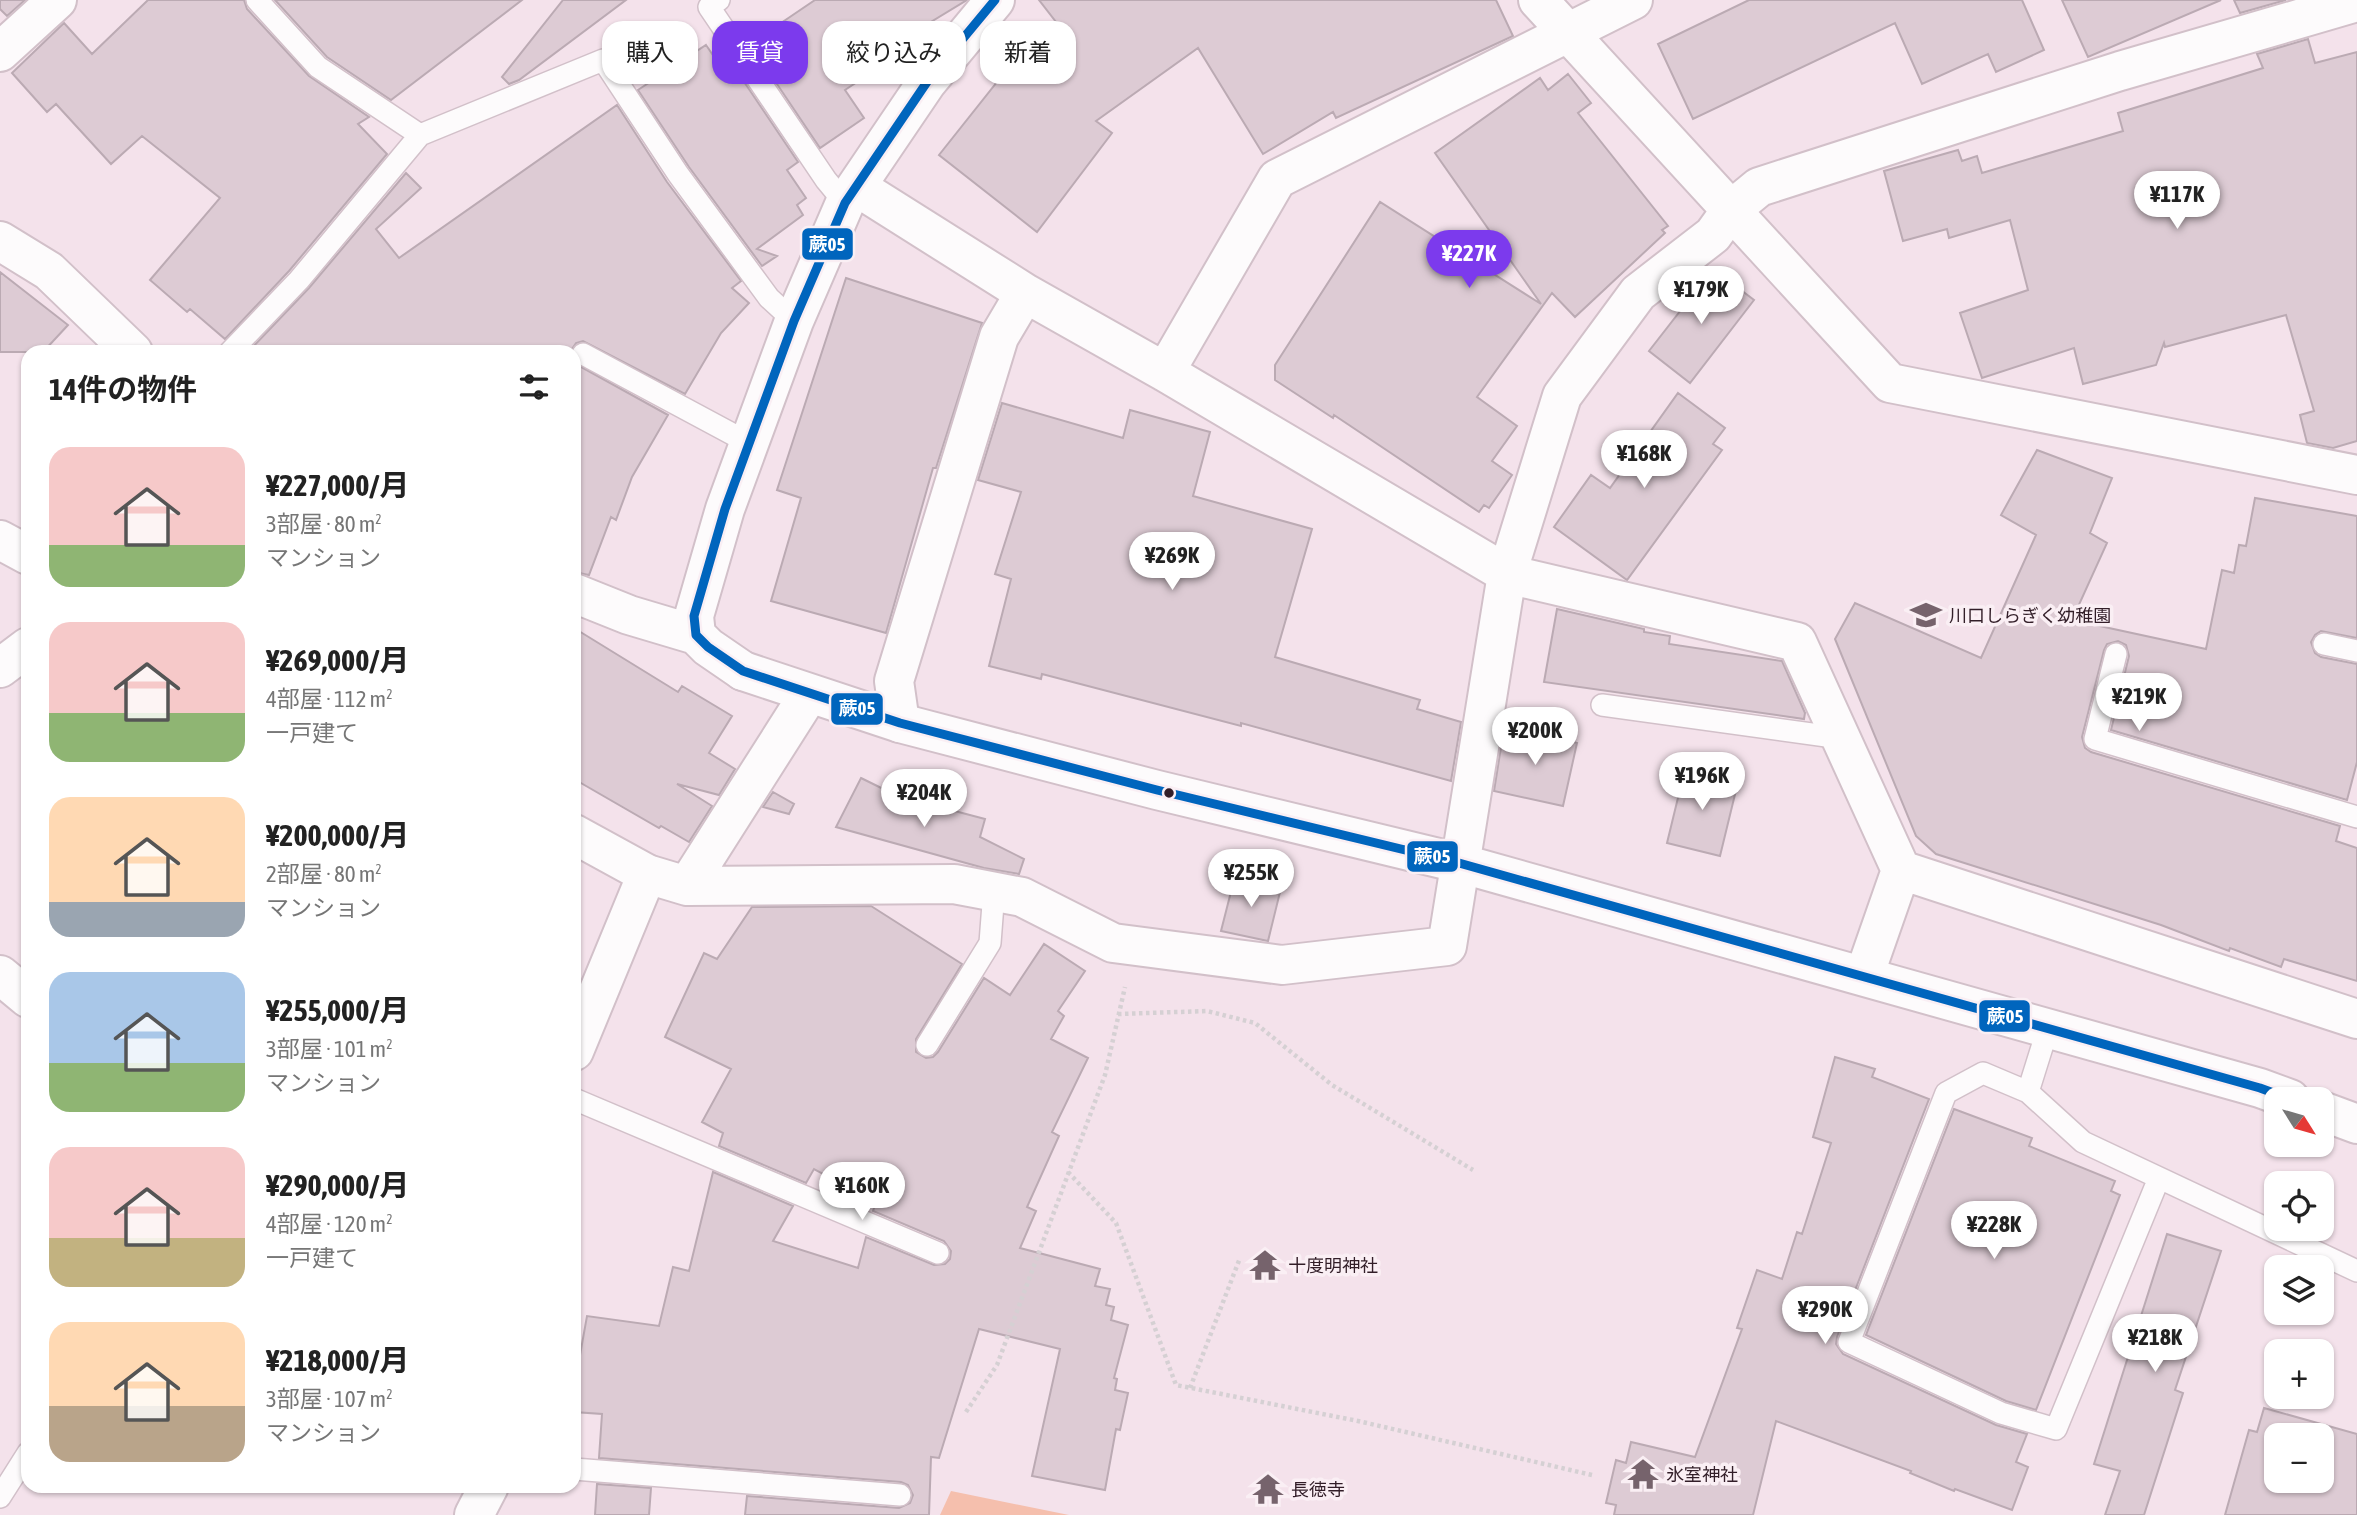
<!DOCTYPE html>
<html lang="ja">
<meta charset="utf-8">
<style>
body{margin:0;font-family:"Asap Condensed","Noto Sans JP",sans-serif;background:#f6f6f6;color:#222;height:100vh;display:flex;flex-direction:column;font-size:26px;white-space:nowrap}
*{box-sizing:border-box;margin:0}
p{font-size:23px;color:#767676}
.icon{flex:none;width:38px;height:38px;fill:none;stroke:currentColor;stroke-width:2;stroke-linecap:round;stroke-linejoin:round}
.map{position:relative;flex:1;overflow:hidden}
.drawer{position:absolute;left:21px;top:345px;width:560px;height:1148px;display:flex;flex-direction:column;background:#fff;border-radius:21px;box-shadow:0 2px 5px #0004}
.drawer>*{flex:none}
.banner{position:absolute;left:602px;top:21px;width:665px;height:63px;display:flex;gap:14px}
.needle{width:46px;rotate:127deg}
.fabs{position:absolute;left:2264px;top:1087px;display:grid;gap:14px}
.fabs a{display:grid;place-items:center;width:70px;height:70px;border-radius:14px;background:#fff;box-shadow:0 2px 5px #0004;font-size:35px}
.price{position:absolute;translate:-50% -60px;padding:0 16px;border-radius:24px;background:#fff;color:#222;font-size:23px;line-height:46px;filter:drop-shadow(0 2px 4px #0008)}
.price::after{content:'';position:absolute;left:50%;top:42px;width:21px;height:16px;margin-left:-10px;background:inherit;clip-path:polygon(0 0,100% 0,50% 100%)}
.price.on{background:#7c3aed;color:#fff}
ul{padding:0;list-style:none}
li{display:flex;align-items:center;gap:21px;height:175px;padding:0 28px}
li span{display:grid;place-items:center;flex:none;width:196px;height:140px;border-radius:21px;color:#555}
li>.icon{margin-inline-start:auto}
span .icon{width:84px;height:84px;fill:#fffc;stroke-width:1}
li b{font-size:30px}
h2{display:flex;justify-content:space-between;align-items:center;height:84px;padding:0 28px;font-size:30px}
.tag{padding:0 24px;border-radius:21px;background:#fff;box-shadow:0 2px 5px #0004;font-size:24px;line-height:63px}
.tag.on{background:#7c3aed;color:#fff}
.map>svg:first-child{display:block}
.green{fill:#f5bfad}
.building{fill:#ddcbd4;stroke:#bbaab3;stroke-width:2;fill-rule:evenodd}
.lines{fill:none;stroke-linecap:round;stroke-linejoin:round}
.lane-casing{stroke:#d2c0c9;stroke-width:24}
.street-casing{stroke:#d2c0c9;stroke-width:42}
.secondary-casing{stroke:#d2c0c9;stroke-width:42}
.path{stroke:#d5d0d3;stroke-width:4.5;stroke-dasharray:3.5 3.5;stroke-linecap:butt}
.lane{stroke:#fdfbfc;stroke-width:21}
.street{stroke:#fdfbfc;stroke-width:38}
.secondary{stroke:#fdfbfc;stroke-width:38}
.bus-1-casing{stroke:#faeff4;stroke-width:14}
.bus-1{stroke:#0065bd;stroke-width:9}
.bus-dot{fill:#321e28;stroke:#faeff4;stroke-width:2.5}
.labels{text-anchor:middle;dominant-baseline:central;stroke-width:7;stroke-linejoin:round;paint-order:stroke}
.poi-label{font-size:18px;fill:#321e28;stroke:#faeff4;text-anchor:start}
.line-badge{stroke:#faeff4;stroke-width:2.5}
.badge-label{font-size:19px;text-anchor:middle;font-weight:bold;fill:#fff}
</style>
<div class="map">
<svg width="2357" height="1515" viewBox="0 0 2357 1515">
<rect width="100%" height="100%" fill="#f4e2eb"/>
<path class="green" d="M951 1491 1069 1515H940Z"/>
<path class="building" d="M0 0H25L7 16 0 9Z
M148 0H244L247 9 309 76 369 117 358 124 387 154 289 271 225 339 190 309 187 312 150 280 220 198 142 136 111 164 56 104 47 112 12 73 64 23 92 54Z
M275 0H522L391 100 327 57Z
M563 0H626L519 80 509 84 502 77Z
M815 0H967L893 45 895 48 889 52 892 59 845 90 864 118 820 148 750 44Z
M1039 0H1496L1513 36 1336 118 1333 112 1263 154 1198 48 1096 121 1112 133 1037 232 939 155 1009 67 1014 71 1056 22Z
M1749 0H2022L2044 50 1996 72 1988 54 1922 84 1895 23 1693 119 1658 44Z
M2062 0H2221L2088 57Z
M2234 0H2286L2240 13Z
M2308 39 2315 63 2357 52V441L2333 448 2307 443 2300 415 2314 411 2286 315 2165 347 2164 343 2156 365 2083 384 2074 348 1982 378 1960 313 2028 290 2010 220 1949 238 1947 229 1903 241 1884 171 1958 150 1962 161 1977 156 1982 173 2123 131 2118 113 2263 68 2257 54Z
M706 45 719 64 728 58 798 162 787 170 806 198 797 205 803 215 757 249 777 256 762 266 689 167 638 90Z
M1568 74 1591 103 1578 113 1668 226 1662 230 1665 233 1575 317 1552 293 1477 397 1517 426 1492 461 1512 475 1489 508 1484 505 1479 512 1334 415 1333 418 1275 380V365L1380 202 1541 304 1435 153 1540 78 1548 90Z
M617 105 667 182 741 281 732 288 749 303 721 333 685 394 583 341 576 343 570 352H248L309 288 406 173 421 188 376 229 399 258Z
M1713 269 1754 300 1690 383 1649 351Z
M0 272 68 325 43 352H0Z
M846 278 982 323 936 468H933L886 633 771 601 801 498 777 490Z
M574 363 668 415 632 477 616 520 611 517 589 575 574 572Z
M1678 393 1725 428 1713 444 1722 450 1627 580 1554 527 1591 475 1610 488Z
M1002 403 1123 438 1130 410 1210 432 1193 496 1312 529 1275 657 1420 700 1417 709 1461 722 1451 781 1241 723V726L1042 674 1041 679 989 666 1011 579 995 574 1021 492 978 480Z
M2037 450 2112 478 2090 533 2107 543 2072 620 2206 649 2222 570 2234 573 2239 545 2246 546 2255 498 2357 516V638L2321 631 2315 635 2311 642 2315 653 2321 657 2357 664V762L2347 800 2111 730 2129 656 2126 645 2118 641 2107 644 2104 650 2082 737 2085 748 2091 752 2340 826 2336 841 2357 848V981L2284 959 2281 967 2230 948 2229 951 2161 925 1936 854 1916 836 1835 639 1855 603 1981 658 2036 535 2001 515Z
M1557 609 1644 629V632L1670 636 1669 644 1782 661 1805 713 1804 719 1544 682Z
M574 628 678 692 682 686 732 716 709 753 735 769 719 795 677 784 712 806 689 842 661 826 659 828 574 779Z
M1514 728 1577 743 1563 806 1494 791 1503 735 1512 737Z
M1685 769 1738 782 1720 856 1667 843Z
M861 778 930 812 932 805 985 819 980 837 1024 859 1019 874 984 868 836 827Z
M773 792 794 804 789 814 763 807Z
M1235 876 1281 888 1268 941 1221 931Z
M871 906 962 964 916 1039V1052L926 1058 933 1057 938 1052 984 978 1010 995 1044 944 1085 971 1058 1011 1064 1016 1051 1039 1088 1058 1052 1132 1059 1136 1027 1207 1036 1211 1020 1248 1100 1269 1095 1286 1110 1289 1106 1305 1114 1307 1111 1320 1128 1325 1114 1378 1117 1379 1115 1390 1128 1393 1120 1430 1116 1429 1105 1490 1032 1476 1060 1349 979 1329 939 1458 931 1457 929 1515H745L747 1496 899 1508 910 1503 913 1495 908 1485 901 1482 599 1458 602 1414 574 1412 577 1372 587 1316 659 1326 673 1267 689 1271 713 1172 793 1206 773 1241 858 1268 866 1237 934 1265 945 1264 950 1259 951 1251 944 1241 873 1211 876 1202 814 1169 806 1183 719 1146 723 1133 702 1122 731 1069 665 1037 704 953 717 959 752 907Z
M1835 1057 1875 1069 1872 1077 1929 1099 1837 1337 1836 1344 1843 1354 1996 1425 2027 1434 2016 1462 2028 1467 2012 1510 1955 1489 1954 1491 1910 1473 1911 1471 1776 1421 1753 1515H1614L1616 1505 1606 1503 1616 1460 1626 1463 1631 1442 1695 1457 1742 1329 1737 1328 1757 1270 1782 1279 1797 1232 1802 1234 1831 1143 1813 1137Z
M1954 1109 2032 1138 2029 1146 2115 1181 2111 1191 2120 1195 2036 1410 2006 1401 1866 1335Z
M2167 1234 2221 1251 2175 1390 2183 1393 2144 1515H2105L2120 1471 2094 1464Z
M2264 1408 2357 1434V1515H2225L2249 1430 2257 1432ZM2277 1435H2322V1480H2277Z
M597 1484 651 1488 649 1515H595Z"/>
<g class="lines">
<defs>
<path id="lane" d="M257 0 318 67 420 135
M719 0 709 7 826 180 845 203
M230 352 299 280 420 135 603 60 678 174 769 298 794 321
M583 354 749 443
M2324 644 2357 651
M2116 654 2095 739 2357 817
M1602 705 1841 738
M2048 1028 2028 1092 2083 1142 2357 1271
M927 1045 990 943 994 891
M2028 1092 1983 1073 1946 1093 1849 1342 2001 1413 2056 1429 2159 1178
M574 1099 938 1253
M574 1469 900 1495
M0 1497 28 1453"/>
<path id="street" d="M1538 0 1890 383 2357 475
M0 52 57 0
M857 187 1025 293 1165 372 1507 574 1797 642 1901 870 1864 976
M0 241 49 271 133 352
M1165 372 1277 179 1633 0
M0 540 28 555
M574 593 629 615 696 635
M0 668 28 647
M743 671 708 647 696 635 694 616 725 509 794 321 845 203 927 82 995 0
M900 723 894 681 999 337 1025 293
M574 834 647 874 687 886 954 884 1022 897 1113 943 1282 965 1447 946 1507 574 1562 396 1638 293 1713 235 1731 210 1759 187 2120 71 2357 2
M1901 870 2357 1019
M687 886 809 694
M0 975 28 998"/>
<path id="secondary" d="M743 671 900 723 1157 790 1459 863 2260 1088 2290 1099
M574 1051 647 874
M2322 1111 2357 1124
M474 1515 489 1486"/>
</defs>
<use href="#lane" class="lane-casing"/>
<use href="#street" class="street-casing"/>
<use href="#secondary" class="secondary-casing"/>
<path class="path" d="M1118 1014 1207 1011 1255 1023 1332 1085 1473 1170
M1068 1172 1116 1223 1176 1385 1358 1421 1592 1475
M1190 1388 1240 1258
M966 1412 997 1365 1105 1075 1125 987"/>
<use href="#lane" class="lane"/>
<use href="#street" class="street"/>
<use href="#secondary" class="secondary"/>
<defs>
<path id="bus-1" d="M995 0 927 82 845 203 794 321 725 509 694 616 696 635 708 647 743 671 900 723 1157 790 1459 863 2260 1088 2290 1099"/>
</defs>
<use href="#bus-1" class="bus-1-casing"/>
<use href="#bus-1" class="bus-1"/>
</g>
<defs>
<symbol id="school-bare" viewBox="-9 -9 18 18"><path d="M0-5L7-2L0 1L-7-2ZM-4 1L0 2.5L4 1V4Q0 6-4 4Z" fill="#76636c" stroke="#faeff4" stroke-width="2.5" paint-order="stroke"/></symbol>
<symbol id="temple-bare" viewBox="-9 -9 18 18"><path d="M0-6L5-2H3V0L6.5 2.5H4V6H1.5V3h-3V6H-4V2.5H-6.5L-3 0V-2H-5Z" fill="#76636c" stroke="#faeff4" stroke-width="2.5" paint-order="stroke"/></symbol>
</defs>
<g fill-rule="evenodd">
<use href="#school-bare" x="1904" y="593" width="44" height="44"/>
<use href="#temple-bare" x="1243" y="1243" width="44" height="44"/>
<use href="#temple-bare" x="1621" y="1452" width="44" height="44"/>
<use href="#temple-bare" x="1246" y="1467" width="44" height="44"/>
</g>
<circle class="bus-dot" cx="1169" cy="793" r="6"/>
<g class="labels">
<g class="poi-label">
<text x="1949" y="615">川口しらぎく幼稚園</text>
<text x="1288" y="1265">十度明神社</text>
<text x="1666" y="1474">氷室神社</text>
<text x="1291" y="1489">長徳寺</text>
</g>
</g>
<g class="line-badge">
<rect x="801" y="227" width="53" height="34" rx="7" fill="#0065bd"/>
<rect x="830" y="692" width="54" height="34" rx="7" fill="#0065bd"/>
<rect x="1406" y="840" width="53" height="33" rx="7" fill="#0065bd"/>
<rect x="1978" y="999" width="53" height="34" rx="7" fill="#0065bd"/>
</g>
<g class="badge-label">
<text x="827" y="251">蕨05</text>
<text x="857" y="715">蕨05</text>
<text x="1432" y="863">蕨05</text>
<text x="2005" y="1023">蕨05</text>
</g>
</svg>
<div class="fabs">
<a><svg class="needle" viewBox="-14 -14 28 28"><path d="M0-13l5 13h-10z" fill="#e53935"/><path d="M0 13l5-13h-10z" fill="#767676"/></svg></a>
<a><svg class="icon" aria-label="locate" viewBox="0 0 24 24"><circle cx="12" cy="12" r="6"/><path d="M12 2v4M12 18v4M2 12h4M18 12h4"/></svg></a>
<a><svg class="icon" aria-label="layers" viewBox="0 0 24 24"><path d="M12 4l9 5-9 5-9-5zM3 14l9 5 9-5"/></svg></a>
<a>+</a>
<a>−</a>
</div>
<b class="price" style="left:2177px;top:231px">¥117K</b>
<b class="price on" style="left:1469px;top:290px">¥227K</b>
<b class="price" style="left:1701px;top:326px">¥179K</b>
<b class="price" style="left:1644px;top:490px">¥168K</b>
<b class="price" style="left:1172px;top:592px">¥269K</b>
<b class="price" style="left:2139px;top:733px">¥219K</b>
<b class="price" style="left:1535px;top:767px">¥200K</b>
<b class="price" style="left:1702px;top:812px">¥196K</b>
<b class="price" style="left:924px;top:829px">¥204K</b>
<b class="price" style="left:1251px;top:909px">¥255K</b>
<b class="price" style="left:862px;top:1222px">¥160K</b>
<b class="price" style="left:1994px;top:1261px">¥228K</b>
<b class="price" style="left:1825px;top:1346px">¥290K</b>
<b class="price" style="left:2155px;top:1374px">¥218K</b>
<div class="banner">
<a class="tag">購入</a>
<a class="tag on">賃貸</a>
<a class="tag">絞り込み</a>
<a class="tag">新着</a>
</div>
<section class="drawer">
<h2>14件の物件<svg class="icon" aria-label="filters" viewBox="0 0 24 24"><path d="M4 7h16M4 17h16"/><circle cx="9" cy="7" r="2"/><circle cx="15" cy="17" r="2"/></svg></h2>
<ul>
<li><span style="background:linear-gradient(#f6c9c9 70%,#8fb573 0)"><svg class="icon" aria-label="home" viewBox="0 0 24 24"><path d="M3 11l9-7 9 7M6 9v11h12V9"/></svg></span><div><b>¥227,000/月</b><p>3部屋 · 80 m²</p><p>マンション</p></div></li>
<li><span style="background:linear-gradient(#f6c9c9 65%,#8fb573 0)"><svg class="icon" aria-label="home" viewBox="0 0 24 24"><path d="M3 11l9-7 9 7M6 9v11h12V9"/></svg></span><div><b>¥269,000/月</b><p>4部屋 · 112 m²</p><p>一戸建て</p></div></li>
<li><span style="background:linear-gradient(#ffd9b3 75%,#9aa5b1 0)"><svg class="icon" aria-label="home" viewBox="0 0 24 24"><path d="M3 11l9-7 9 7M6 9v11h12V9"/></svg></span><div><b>¥200,000/月</b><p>2部屋 · 80 m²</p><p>マンション</p></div></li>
<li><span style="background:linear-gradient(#a9c7e8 65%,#8fb573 0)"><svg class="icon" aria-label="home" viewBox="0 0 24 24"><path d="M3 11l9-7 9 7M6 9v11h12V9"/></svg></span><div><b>¥255,000/月</b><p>3部屋 · 101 m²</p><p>マンション</p></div></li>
<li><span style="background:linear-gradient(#f6c9c9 65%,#c2b280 0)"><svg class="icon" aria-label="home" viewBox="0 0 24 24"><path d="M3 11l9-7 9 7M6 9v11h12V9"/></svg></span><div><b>¥290,000/月</b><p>4部屋 · 120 m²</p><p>一戸建て</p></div></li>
<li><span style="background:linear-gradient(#ffd9b3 60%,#b9a48a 0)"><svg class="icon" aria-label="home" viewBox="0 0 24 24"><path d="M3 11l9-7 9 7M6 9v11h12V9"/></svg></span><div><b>¥218,000/月</b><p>3部屋 · 107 m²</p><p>マンション</p></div></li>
</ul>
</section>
</div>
